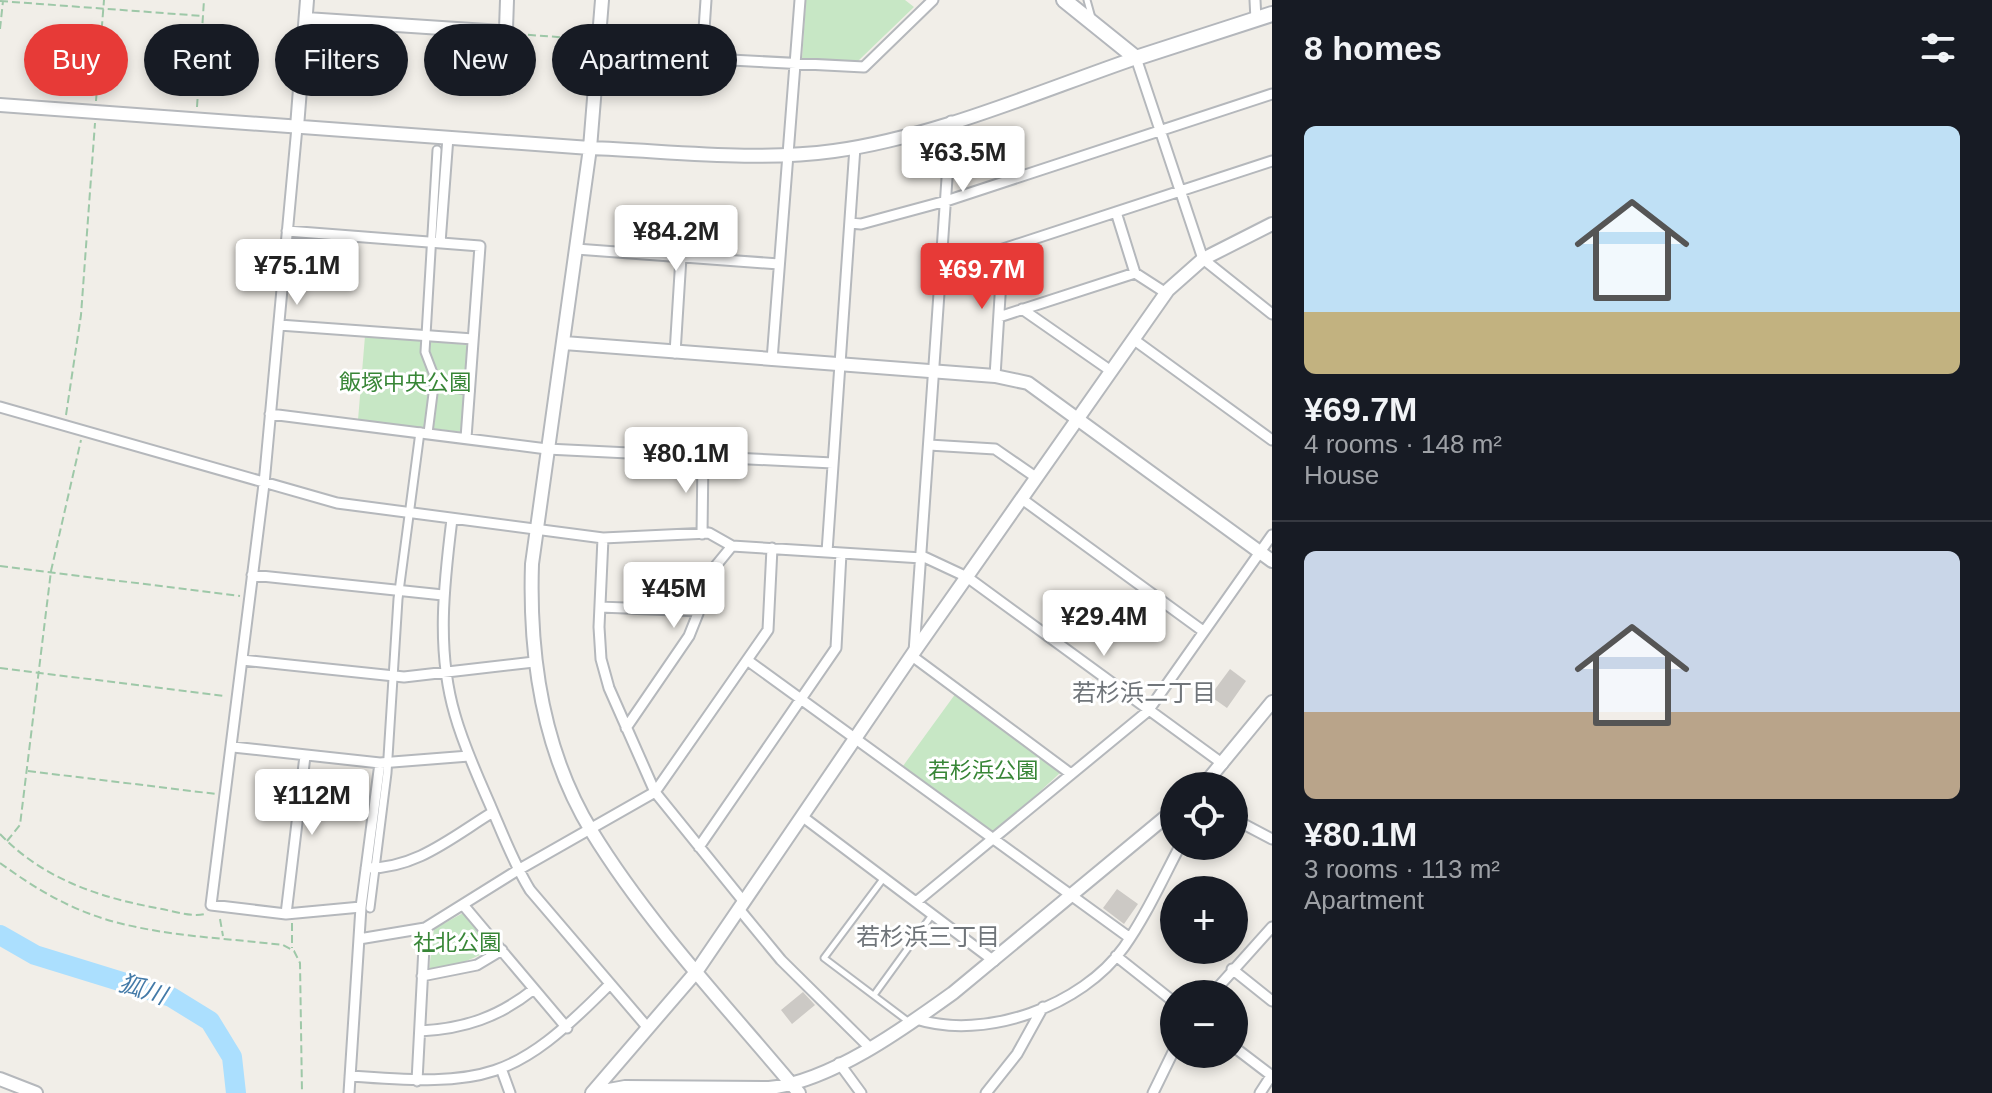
<!DOCTYPE html>
<meta charset="utf-8">
<style>
body{margin:0;font-family:Arial,"Noto Sans JP",sans-serif;background:#242831;color:#f1f3f6;height:100vh;display:flex;flex-direction:column;font-size:30px;white-space:nowrap}
*{box-sizing:border-box;margin:0}
p{font-size:26px;color:#9ea1a6}
.icon{flex:none;width:44px;height:44px;fill:none;stroke:currentColor;stroke-width:2;stroke-linecap:round;stroke-linejoin:round}
.map{position:relative;flex:1;overflow:hidden}
.drawer{display:flex;flex-direction:column;background:#171b24;width:720px}
.drawer>*{flex:none}
.banner{position:absolute;left:24px;top:24px;width:760px;height:72px;display:flex;gap:16px}
.buttons{position:absolute;left:1160px;top:772px;display:grid;gap:16px}
.buttons a{display:grid;place-items:center;width:88px;height:88px;border-radius:50%;background:#171b24;box-shadow:0 4px 12px #0003;font-size:40px}
.price{position:absolute;translate:-50% -68px;padding:0 18px;border-radius:8px;background:#fff;color:#222;font-size:26px;line-height:52px;filter:drop-shadow(0 2px 4px #0008)}
.price::after{content:'';position:absolute;left:50%;top:48px;width:24px;height:18px;margin-left:-12px;background:inherit;clip-path:polygon(0 0,100% 0,50% 100%)}
.price.on{background:#e73a37;color:#fff}
ul{padding:0;list-style:none}
li{display:grid;align-content:center;gap:16px;height:424px;padding:0 32px}
li+li{border-top:2px solid #363941}
li span{display:grid;place-items:center;height:248px;border-radius:12px;color:#555}
li>.icon{margin-inline-start:auto}
span .icon{width:144px;height:144px;fill:#fffc;stroke-width:1}
li b{font-size:34px}
h2{display:flex;justify-content:space-between;align-items:center;height:96px;padding:0 32px;font-size:34px}
.tag{padding:0 28px;border-radius:36px;background:#171b24;box-shadow:0 4px 12px #0003;font-size:28px;line-height:72px}
.tag.on{background:#e73a37;color:#fff}
main{display:flex;flex:1;min-height:0}
.map>svg:first-child{display:block}
.green{fill:#c7e7c5}
.lines{fill:none;stroke-linecap:round;stroke-linejoin:round}
.river{stroke:#abdffe;stroke-width:20}
.building{fill:#ccc9c5}
.service-casing{stroke:#b5b8bc;stroke-width:9}
.pedestrian-casing{stroke:#b5b8bc;stroke-width:11}
.minor-casing{stroke:#b5b8bc;stroke-width:13}
.tertiary-casing{stroke:#b5b8bc;stroke-width:16}
.secondary-casing{stroke:#b4b7bc;stroke-width:18}
.path{stroke:#9ec8a8;stroke-width:2;stroke-dasharray:8 4;stroke-linecap:butt}
.service{stroke:#fff;stroke-width:5}
.pedestrian{stroke:#fff;stroke-width:7}
.minor{stroke:#fff;stroke-width:9}
.tertiary{stroke:#fff;stroke-width:12}
.secondary{stroke:#fff;stroke-width:14}
.labels{text-anchor:middle;dominant-baseline:central;stroke-width:6;stroke-linejoin:round;paint-order:stroke}
.park-label{font-size:22px;fill:#388637;stroke:#fff}
.neighbourhood-label{font-size:24px;fill:#70757a;stroke:#fff}
.water-label{font-size:24px;font-style:italic;fill:#437aa8;stroke:#fff}
</style>
<main>
<div class="map">
<svg width="1272" height="1093" viewBox="0 0 1272 1093">
<rect width="100%" height="100%" fill="#f1eee8"/>
<path class="green" d="M806 0H905L914 7 858 61 802 59Z
M365 336 469 345 462 432 358 420Z
M956 693 1061 772 995 833 903 766Z
M463 913 494 949 450 968 429 970 434 929Z"/>
<g class="lines">
<path class="river" d="M0 935 35 955 171 997 210 1021 232 1057 236 1093"/>
</g>
<path class="building" d="M1230 669 1246 681 1227 708 1210 696Z
M1117 889 1138 904 1124 924 1103 908Z
M803 992 815 1005 792 1024 781 1010Z"/>
<g class="lines">
<defs>
<path id="service" d="M1087 0 1092 18
M883 879 824 958 909 1022
M874 995 932 915"/>
<path id="pedestrian" d="M435 378 446 386 470 391
M428 433 435 378 425 352 437 150
M370 908 387 773 398 599 420 432"/>
<path id="minor" d="M1255 0 1256 20
M598 53 864 67 933 0
M1136 58 1203 259 1272 314
M702 59 706 0
M297 127 264 484 211 905 286 914 361 907
M1116 212 1135 273 1166 293
M850 223 861 224 946 201 1272 94
M287 231 480 246 466 438
M440 243 448 137
M576 249 779 264
M941 264 954 265 1272 161
M1022 309 1111 371
M999 317 1135 273
M279 325 473 339
M1133 339 1272 440
M675 353 681 257
M772 360 800 0
M995 376 1003 249
M0 407 337 503 603 538 709 533 732 546 922 558
M270 414 547 449 833 463
M929 445 995 449 1037 478
M1022 499 1203 631
M452 519C444 583 436 651 455 715 464 747 478 777 491 807 503 835 514 864 530 890L648 1028
M702 534 703 457
M603 538 599 627 601 659 609 688 655 792 744 902
M827 552 855 147
M922 556 967 577 1223 764
M252 575 443 595
M600 607 699 611
M914 652 951 121
M912 656 1071 774
M242 660 404 677 534 662
M747 660 1130 938
M626 728 689 636 699 611 700 585 732 546
M233 747 380 763 469 756
M803 817 994 961
M1234 819 1272 839
M699 847 836 648 841 553
M366 868C416 869 452 837 493 812
M916 902 1148 711 1272 535
M464 906 567 1028
M739 909 781 960 869 1047
M286 914 305 756
M359 939 425 928 518 870 655 792 768 630 772 548
M1116 956 1174 1002
M1232 969 1272 1001
M422 976 477 965 502 950
M1212 994 1272 927
M916 1019C985 1041 1082 1006 1124 947 1146 916 1162 880 1180 846
M420 1031C464 1029 499 1017 534 989
M1234 1047 1272 1076
M839 1063 861 1093
M502 1071 510 1093
M350 1076C486 1086 513 1082 610 984
M417 1081 425 928
M349 1093 361 907 380 763
M986 1093 1017 1054 1043 1007
M1153 1093 1174 1050
M1260 1093 1271 1076"/>
<path id="tertiary" d="M306 19 502 32 506 29 507 0
M0 105 590 148 602 0
M297 127 307 0
M564 343 995 376 1028 383 1272 561
M1203 786 1272 702
M0 1079 36 1093
M592 1093 696 972 914 652 1168 290 1203 259 1272 224
M593 1093 625 1087 769 1088C831 1081 903 1029 953 993L1174 810
M799 1093C729 1009 649 925 592 832 543 752 529 655 532 564L590 148C670 151 754 162 834 151 935 137 1040 91 1136 58"/>
<path id="secondary" d="M1064 0 1136 58 1272 14"/>
</defs>
<use href="#service" class="service-casing"/>
<use href="#pedestrian" class="pedestrian-casing"/>
<use href="#minor" class="minor-casing"/>
<use href="#tertiary" class="tertiary-casing"/>
<use href="#secondary" class="secondary-casing"/>
<path class="path" d="M0 1 203 16
M0 29 3 1
M516 34 585 39
M96 101 104 0
M197 107 204 0
M66 415 81 315 95 123
M0 566 240 596
M0 668 225 696
M28 771 216 794
M0 834C44 880 101 898 162 909 176 912 192 917 205 914
M7 841 20 825 51 571 81 440
M0 863C25 881 51 898 80 910 141 936 218 937 283 945L294 951 300 963 302 1093
M220 919 223 936
M292 923V948"/>
<use href="#service" class="service"/>
<use href="#pedestrian" class="pedestrian"/>
<use href="#minor" class="minor"/>
<use href="#tertiary" class="tertiary"/>
<use href="#secondary" class="secondary"/>
</g>
<g class="labels">
<g class="park-label">
<text x="405" y="382">飯塚中央公園</text>
<text x="983" y="770">若杉浜公園</text>
<text x="457" y="942">社北公園</text>
</g>
<g class="neighbourhood-label">
<text x="1144" y="692">若杉浜二丁目</text>
<text x="928" y="936">若杉浜三丁目</text>
</g>
<g class="water-label">
<text transform="translate(143 989) rotate(18)">狐川</text>
</g>
</g>
</svg>
<div class="buttons">
<a><svg class="icon" aria-label="locate" viewBox="0 0 24 24"><circle cx="12" cy="12" r="6"/><path d="M12 2v4M12 18v4M2 12h4M18 12h4"/></svg></a>
<a>+</a>
<a>−</a>
</div>
<b class="price" style="left:963px;top:194px">¥63.5M</b>
<b class="price" style="left:676px;top:273px">¥84.2M</b>
<b class="price" style="left:297px;top:307px">¥75.1M</b>
<b class="price on" style="left:982px;top:311px">¥69.7M</b>
<b class="price" style="left:686px;top:495px">¥80.1M</b>
<b class="price" style="left:674px;top:630px">¥45M</b>
<b class="price" style="left:1104px;top:658px">¥29.4M</b>
<b class="price" style="left:312px;top:837px">¥112M</b>
<div class="banner">
<a class="tag on">Buy</a>
<a class="tag">Rent</a>
<a class="tag">Filters</a>
<a class="tag">New</a>
<a class="tag">Apartment</a>
</div>
</div>
<section class="drawer">
<h2>8 homes<svg class="icon" aria-label="filters" viewBox="0 0 24 24"><path d="M4 7h16M4 17h16"/><circle cx="9" cy="7" r="2"/><circle cx="15" cy="17" r="2"/></svg></h2>
<ul>
<li><span style="background:linear-gradient(#bfe0f5 75%,#c2b280 0)"><svg class="icon" aria-label="home" viewBox="0 0 24 24"><path d="M3 11l9-7 9 7M6 9v11h12V9"/></svg></span><div><b>¥69.7M</b><p>4 rooms · 148 m²</p><p>House</p></div></li>
<li><span style="background:linear-gradient(#c9d6e8 65%,#b9a48a 0)"><svg class="icon" aria-label="home" viewBox="0 0 24 24"><path d="M3 11l9-7 9 7M6 9v11h12V9"/></svg></span><div><b>¥80.1M</b><p>3 rooms · 113 m²</p><p>Apartment</p></div></li>
</ul>
</section>
</main>
